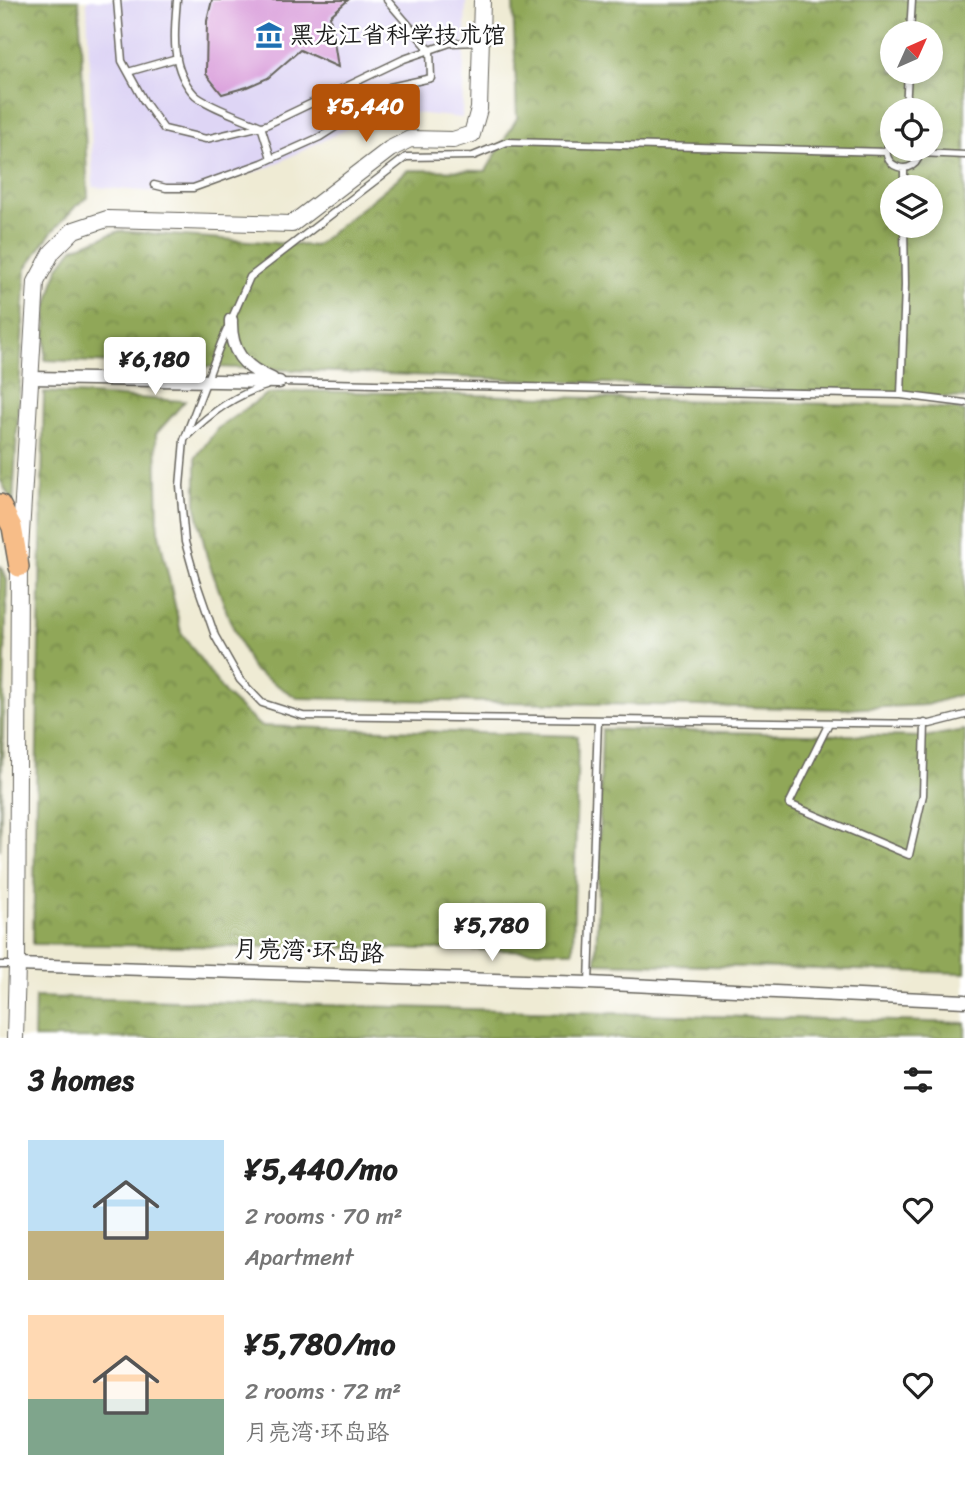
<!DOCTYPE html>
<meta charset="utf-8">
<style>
body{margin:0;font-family:Sriracha,"LXGW WenKai TC",sans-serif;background:#f6f6f6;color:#222;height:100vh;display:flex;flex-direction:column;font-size:26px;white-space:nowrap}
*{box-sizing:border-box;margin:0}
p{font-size:23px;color:#767676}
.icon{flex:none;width:38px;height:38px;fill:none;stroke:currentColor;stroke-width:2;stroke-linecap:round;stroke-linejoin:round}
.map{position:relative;height:1038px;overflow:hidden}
.drawer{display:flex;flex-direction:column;background:#fff;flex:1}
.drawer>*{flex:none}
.needle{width:46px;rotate:45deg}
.controls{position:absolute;left:880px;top:21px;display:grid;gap:14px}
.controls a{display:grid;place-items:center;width:63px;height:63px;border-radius:50%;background:#fff;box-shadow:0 4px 10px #0003;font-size:35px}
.price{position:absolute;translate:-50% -60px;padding:0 16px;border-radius:7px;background:#fff;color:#222;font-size:23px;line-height:46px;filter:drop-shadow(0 2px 4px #0008)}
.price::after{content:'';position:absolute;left:50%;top:42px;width:21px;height:16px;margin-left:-10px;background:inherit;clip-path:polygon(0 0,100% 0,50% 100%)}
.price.selected{background:#b45309;color:#fff}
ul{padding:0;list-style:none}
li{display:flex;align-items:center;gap:21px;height:175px;padding:0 28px}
li span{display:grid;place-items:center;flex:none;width:196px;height:140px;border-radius:0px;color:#555}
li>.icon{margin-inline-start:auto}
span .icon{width:84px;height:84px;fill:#fffc;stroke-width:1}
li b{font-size:30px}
h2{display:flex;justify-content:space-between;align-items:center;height:84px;padding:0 28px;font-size:30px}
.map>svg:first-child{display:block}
.built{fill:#ded5f5}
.forest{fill:url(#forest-crowns);stroke:#56623a;stroke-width:2;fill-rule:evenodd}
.building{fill:#d99cda}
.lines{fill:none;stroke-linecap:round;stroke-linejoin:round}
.service-casing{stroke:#66645c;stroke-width:9}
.minor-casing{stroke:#66645c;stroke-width:15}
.tertiary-casing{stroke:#66645c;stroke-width:18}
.trunk-casing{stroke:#66645c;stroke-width:22}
.service{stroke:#fff;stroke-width:6}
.minor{stroke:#fff;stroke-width:12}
.tertiary{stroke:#fff;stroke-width:16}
.trunk{stroke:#f7bd88;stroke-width:19}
.labels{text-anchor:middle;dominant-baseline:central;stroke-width:5;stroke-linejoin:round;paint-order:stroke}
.poi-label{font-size:24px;fill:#1c1c1c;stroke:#fff;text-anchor:start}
.street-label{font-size:24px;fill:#1c1c1c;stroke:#fff}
</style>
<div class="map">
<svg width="965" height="1038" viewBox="0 0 965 1038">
<defs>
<pattern id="forest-crowns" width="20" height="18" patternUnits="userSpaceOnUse" patternTransform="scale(1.75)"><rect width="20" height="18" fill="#90a759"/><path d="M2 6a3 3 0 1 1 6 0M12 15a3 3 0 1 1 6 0" fill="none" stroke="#758749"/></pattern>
</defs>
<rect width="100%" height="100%" fill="#fff"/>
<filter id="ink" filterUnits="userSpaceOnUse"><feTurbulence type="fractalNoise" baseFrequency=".0143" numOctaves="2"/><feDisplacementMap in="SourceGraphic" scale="14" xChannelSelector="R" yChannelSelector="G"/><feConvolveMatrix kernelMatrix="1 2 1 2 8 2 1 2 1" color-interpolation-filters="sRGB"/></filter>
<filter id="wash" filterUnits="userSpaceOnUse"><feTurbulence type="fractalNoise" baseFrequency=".00686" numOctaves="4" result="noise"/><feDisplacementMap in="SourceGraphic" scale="28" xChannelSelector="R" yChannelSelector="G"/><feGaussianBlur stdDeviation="1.57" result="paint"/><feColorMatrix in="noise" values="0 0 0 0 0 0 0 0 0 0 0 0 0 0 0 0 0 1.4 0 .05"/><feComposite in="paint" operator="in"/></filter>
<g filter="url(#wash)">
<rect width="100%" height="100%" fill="#efebd4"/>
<path class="built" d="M87 0H466L462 118 385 110 267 168 181 194 93 187Z"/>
<path class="forest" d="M0 0H79L88 197 76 206 51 233 26 268 13 504 0 479Z
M513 0H965V398L45 360 47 308 58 268 73 248 119 231 315 246 408 170 486 171 517 118ZM892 33H931V72H892ZM892 110H931V149H892ZM892 187H931V226H892Z
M308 391 910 406 956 409 965 412V693L927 705 843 709 297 698 252 669 229 618 207 557 196 507V457L218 428 267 394Z
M44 392 185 401 156 434 158 530 181 632 226 695 260 726 578 736 573 951 33 944Z
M0 565 7 580 0 850Z
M602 729 924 737 965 730V973L596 963Z
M35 997 965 1023V1038H34Z"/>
<g id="blocks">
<path class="building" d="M212 0H348L330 16 338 67 300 50 268 78 247 87 222 94 206 74 207 21Z"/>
</g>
</g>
<g filter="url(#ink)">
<use href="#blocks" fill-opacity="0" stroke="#66645c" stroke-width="2"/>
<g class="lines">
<defs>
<path id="service" d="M117 0 122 61 144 101 164 129 206 139 266 125 404 59 450 43 479 42
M177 0C174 33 170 69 195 95 207 106 245 119 261 126L271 158
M910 33 912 0
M128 72 177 58
M906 110 908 72
M892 139C871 166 919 183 920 149
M887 152 507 142 473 156 406 157 250 277 221 343 184 440 180 486 185 542 196 581 215 636 240 680 262 703 303 716 930 724 965 715
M920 153 965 155
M904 168V187
M154 185 166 188H193L262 163 320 137 359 112 390 87 431 78 430 50 387 0
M279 382 901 395 965 403
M901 395 905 285 904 226
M187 436C209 414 236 394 266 386
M829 723 789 804 909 855 923 795 925 723
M0 965H16
M589 983 598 720"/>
<path id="minor" d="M231 320C230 351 243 367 272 379
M31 378 279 382
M17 965 589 983 965 1001"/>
<path id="tertiary" d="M15 1038 17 965 19 567 36 282 52 252 74 230 107 219 292 224 390 149 410 139 453 140 472 134 479 109 482 0"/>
<path id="trunk" d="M0 504 12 527 19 567"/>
</defs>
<use href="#service" class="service-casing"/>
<use href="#minor" class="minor-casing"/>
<use href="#tertiary" class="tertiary-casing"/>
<use href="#trunk" class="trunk-casing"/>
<use href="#service" class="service"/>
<use href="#minor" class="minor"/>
<use href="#tertiary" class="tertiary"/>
<use href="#trunk" class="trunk"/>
</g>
</g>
<defs>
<symbol id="museum-bare" viewBox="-9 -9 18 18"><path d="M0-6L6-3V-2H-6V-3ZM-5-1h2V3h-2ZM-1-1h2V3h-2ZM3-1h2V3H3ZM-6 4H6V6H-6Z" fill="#1f6fb2" stroke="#fff" stroke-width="2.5" paint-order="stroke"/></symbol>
</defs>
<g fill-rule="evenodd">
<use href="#museum-bare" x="250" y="16" width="38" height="38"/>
</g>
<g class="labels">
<g class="poi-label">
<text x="290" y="35">黑龙江省科学技术馆</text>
</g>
<g class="street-label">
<text transform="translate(309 951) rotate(2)">月亮湾·环岛路</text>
</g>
</g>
</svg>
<div class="controls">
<a><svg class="needle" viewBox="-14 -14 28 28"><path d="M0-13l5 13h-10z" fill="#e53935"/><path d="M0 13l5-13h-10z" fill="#767676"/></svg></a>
<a><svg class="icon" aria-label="locate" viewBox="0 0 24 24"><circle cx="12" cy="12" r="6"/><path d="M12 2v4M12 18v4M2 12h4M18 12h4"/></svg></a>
<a><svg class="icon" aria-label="layers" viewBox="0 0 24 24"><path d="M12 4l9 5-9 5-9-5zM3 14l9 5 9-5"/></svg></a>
</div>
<b class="price selected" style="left:366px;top:144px">¥5,440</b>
<b class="price" style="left:155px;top:397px">¥6,180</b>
<b class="price" style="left:492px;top:963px">¥5,780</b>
</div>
<section class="drawer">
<h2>3 homes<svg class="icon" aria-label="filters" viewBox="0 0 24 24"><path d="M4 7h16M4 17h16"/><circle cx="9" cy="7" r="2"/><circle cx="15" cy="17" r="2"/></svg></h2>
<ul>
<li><span style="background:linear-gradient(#bfe0f5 65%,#c2b280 0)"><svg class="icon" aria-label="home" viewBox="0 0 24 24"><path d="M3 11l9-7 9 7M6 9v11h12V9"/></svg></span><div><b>¥5,440/mo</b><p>2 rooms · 70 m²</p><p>Apartment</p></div><svg class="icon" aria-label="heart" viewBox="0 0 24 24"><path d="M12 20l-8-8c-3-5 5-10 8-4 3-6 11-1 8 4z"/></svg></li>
<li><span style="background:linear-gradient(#ffd9b3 60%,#7fa58c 0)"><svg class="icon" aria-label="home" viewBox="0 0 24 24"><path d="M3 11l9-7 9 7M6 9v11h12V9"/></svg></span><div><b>¥5,780/mo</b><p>2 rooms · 72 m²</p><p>月亮湾·环岛路</p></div><svg class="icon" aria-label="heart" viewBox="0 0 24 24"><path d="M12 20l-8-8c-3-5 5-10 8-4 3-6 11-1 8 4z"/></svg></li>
</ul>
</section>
